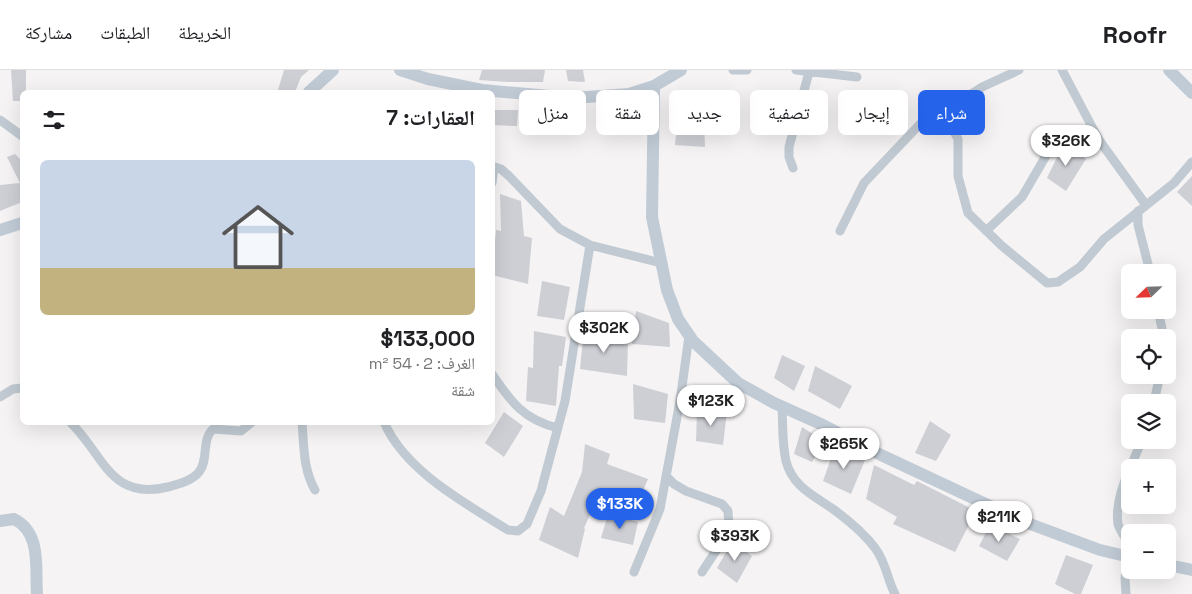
<!DOCTYPE html>
<html lang="ar">
<meta charset="utf-8">
<style>
body{margin:0;font-family:"Space Grotesk","Noto Naskh Arabic",sans-serif;background:#f2f2f2;color:#202124;direction:rtl;height:100vh;display:flex;flex-direction:column;font-size:19px;white-space:nowrap}
*{box-sizing:border-box;margin:0}
p{font-size:16px;color:#757577}
.icon{flex:none;width:28px;height:28px;fill:none;stroke:currentColor;stroke-width:2;stroke-linecap:round;stroke-linejoin:round}
.map{position:relative;flex:1;overflow:hidden;direction:ltr}
.panel{position:absolute;left:20px;top:20px;width:475px;height:335px;display:flex;flex-direction:column;background:#fff;border-radius:8px;box-shadow:0 5px 20px #0002;direction:rtl}
.panel>*{flex:none}
.banner{position:absolute;left:510px;top:20px;width:475px;height:45px;direction:rtl;display:flex;gap:10px}
.needle{width:32px;rotate:247deg}
.tools{position:absolute;left:1121px;top:194px;display:grid;gap:10px}
.tools a{display:grid;place-items:center;width:55px;height:55px;border-radius:8px;background:#fff;box-shadow:0 5px 20px #0002;font-size:25px}
.price{position:absolute;translate:-50% -42px;padding:0 11px;border-radius:18px;background:#fff;color:#222;font-size:16px;line-height:32px;filter:drop-shadow(0 1px 2px #0008)}
.price::after{content:'';position:absolute;left:50%;top:30px;width:15px;height:11px;margin-left:-8px;background:inherit;clip-path:polygon(0 0,100% 0,50% 100%)}
.price.active{background:#2563eb;color:#fff}
ul{padding:0;list-style:none}
li{display:grid;align-content:center;gap:10px;height:265px;padding:0 20px}
li span{display:grid;place-items:center;height:155px;border-radius:8px;color:#555}
li>.icon{margin-inline-start:auto}
span .icon{width:90px;height:90px;fill:#fffc;stroke-width:1}
li b{font-size:21px}
h2{display:flex;justify-content:space-between;align-items:center;height:60px;padding:0 20px;font-size:21px}
.pill{padding:0 18px;border-radius:8px;background:#fff;box-shadow:0 5px 20px #0002;font-size:18px;line-height:45px}
.pill.active{background:#2563eb;color:#fff}
header{display:flex;align-items:center;gap:30px;box-sizing:border-box;height:70px;padding:0 25px;background:#fff;border-bottom:1px solid #e0e0e0}
header strong{font-size:24px}
nav{display:flex;gap:28px;margin-inline-start:auto;font-size:18px}
.map>svg:first-child{display:block}
.building{fill:#cdcfd5}
.lines{fill:none;stroke-linecap:round;stroke-linejoin:round}
.street{stroke:#c1cad2;stroke-width:9}
.secondary{stroke:#c1cbd6;stroke-width:12}
</style>
<header>
<strong>Roofr</strong>
<nav><a>الخريطة</a><a>الطبقات</a><a>مشاركة</a></nav>
</header>
<div class="map">
<svg width="1192" height="524" viewBox="0 0 1192 524">
<rect width="100%" height="100%" fill="#f5f3f3"/>
<path class="building" d="M11 0H26V22H22V31H13Z
M284 0H309L301 7 295 22H284L278 20Z
M482 0H545L543 12H507L479 10Z
M566 0H583L585 12 568 11Z
M492 40H518L517 56 492 55Z
M704 52 705 77 675 75 677 53Z
M1065 71 1086 89 1066 121 1047 108Z
M15 84 22 91V132L0 141V115L20 113 7 87Z
M1192 106V136L1177 122Z
M500 124 521 131 524 166 532 168 528 214 492 205 496 160 501 161Z
M542 211 570 217 564 250 537 246Z
M636 241 669 253 670 277 632 274Z
M584 259 628 270 627 306 580 299Z
M534 261 566 267 562 296H559L556 336 526 331 528 297 533 298Z
M782 285 805 296 794 321 774 308Z
M815 296 852 316 840 339 808 321Z
M633 314 668 324 665 353 634 349Z
M727 341 723 375 696 371 697 342Z
M504 342 523 356 504 387 485 373Z
M930 351 951 365 936 391 915 383Z
M802 357 824 371 812 392 794 384Z
M585 374 610 384 607 394 648 409 637 434 601 421 584 458 585 459 578 488 539 470 550 437 564 446 582 402Z
M835 377 865 390 851 424 823 411Z
M874 395 914 415 917 411 976 441 955 482 893 454 897 447 866 429Z
M608 444 638 452 633 475 601 468Z
M990 455 1020 469 1007 491 979 476Z
M732 472 752 486 737 513 717 498Z
M1066 485 1093 495 1081 524H1075L1055 514Z"/>
<g class="lines">
<path class="street" d="M733 0H747
M796 0 857 7
M1062 0 1099 70 1146 135
M943 41 958 69V106L968 143 1002 176 1047 213 1058 212 1080 197 1104 169 1174 113 1192 92
M0 50 22 66
M492 96 501 99 509 106 560 159 590 175 661 193
M793 98 789 87V77L809 2
M492 113 494 97
M1138 141V155L1150 202
M840 161 864 113 920 54 932 46 956 34 982 17 1019 0
M986 161 1022 127 1047 84
M1158 240 1164 268
M492 304C511 332 524 350 558 358
M0 327 13 319 22 318
M1154 332 1160 305
M782 337C783 355 782 374 786 391 792 416 814 426 833 439 848 450 864 463 875 478 886 492 887 509 895 524
M70 352C104 384 109 431 168 417 178 414 192 411 199 402 209 390 201 370 213 359L241 361 252 352
M302 352C304 376 303 399 315 420
M384 352C405 401 465 433 508 460L518 461 527 454 541 421 565 331 590 175
M1130 398C1123 414 1115 436 1118 454 1120 461 1126 469 1130 475
M1130 398 1142 370
M666 406 674 414 686 421 722 434 728 441 729 456 727 464 702 502
M634 502 660 439 680 331 689 266
M1126 524 1125 508 1128 486"/>
<path class="secondary" d="M400 0 428 9 482 20 561 27H587L629 24 654 16 681 0
M1169 0 1192 23
M654 16 652 147 667 220 678 249 693 271 738 313 774 333 823 355 881 385 1022 451 1100 480 1130 487
M309 22 333 0
M0 160 22 153
M0 451 14 449C42 463 35 498 37 524
M1168 495 1192 500"/>
</g>
</svg>
<div class="tools">
<a><svg class="needle" viewBox="-14 -14 28 28"><path d="M0-13l5 13h-10z" fill="#e53935"/><path d="M0 13l5-13h-10z" fill="#757577"/></svg></a>
<a><svg class="icon" aria-label="locate" viewBox="0 0 24 24"><circle cx="12" cy="12" r="6"/><path d="M12 2v4M12 18v4M2 12h4M18 12h4"/></svg></a>
<a><svg class="icon" aria-label="layers" viewBox="0 0 24 24"><path d="M12 4l9 5-9 5-9-5zM3 14l9 5 9-5"/></svg></a>
<a>+</a>
<a>−</a>
</div>
<b class="price" style="left:1066px;top:97px">$326K</b>
<b class="price" style="left:604px;top:284px">$302K</b>
<b class="price" style="left:711px;top:357px">$123K</b>
<b class="price" style="left:844px;top:400px">$265K</b>
<b class="price active" style="left:620px;top:460px">$133K</b>
<b class="price" style="left:999px;top:473px">$211K</b>
<b class="price" style="left:735px;top:492px">$393K</b>
<div class="banner">
<a class="pill active">شراء</a>
<a class="pill">إيجار</a>
<a class="pill">تصفية</a>
<a class="pill">جديد</a>
<a class="pill">شقة</a>
<a class="pill">منزل</a>
</div>
<section class="panel">
<h2>العقارات: 7<svg class="icon" aria-label="filters" viewBox="0 0 24 24"><path d="M4 7h16M4 17h16"/><circle cx="9" cy="7" r="2"/><circle cx="15" cy="17" r="2"/></svg></h2>
<ul>
<li><span style="background:linear-gradient(#c9d6e8 70%,#c2b280 0)"><svg class="icon" aria-label="home" viewBox="0 0 24 24"><path d="M3 11l9-7 9 7M6 9v11h12V9"/></svg></span><div><b>$133,000</b><p>الغرف: 2 · 54 m²</p><p>شقة</p></div></li>
</ul>
</section>
</div>
